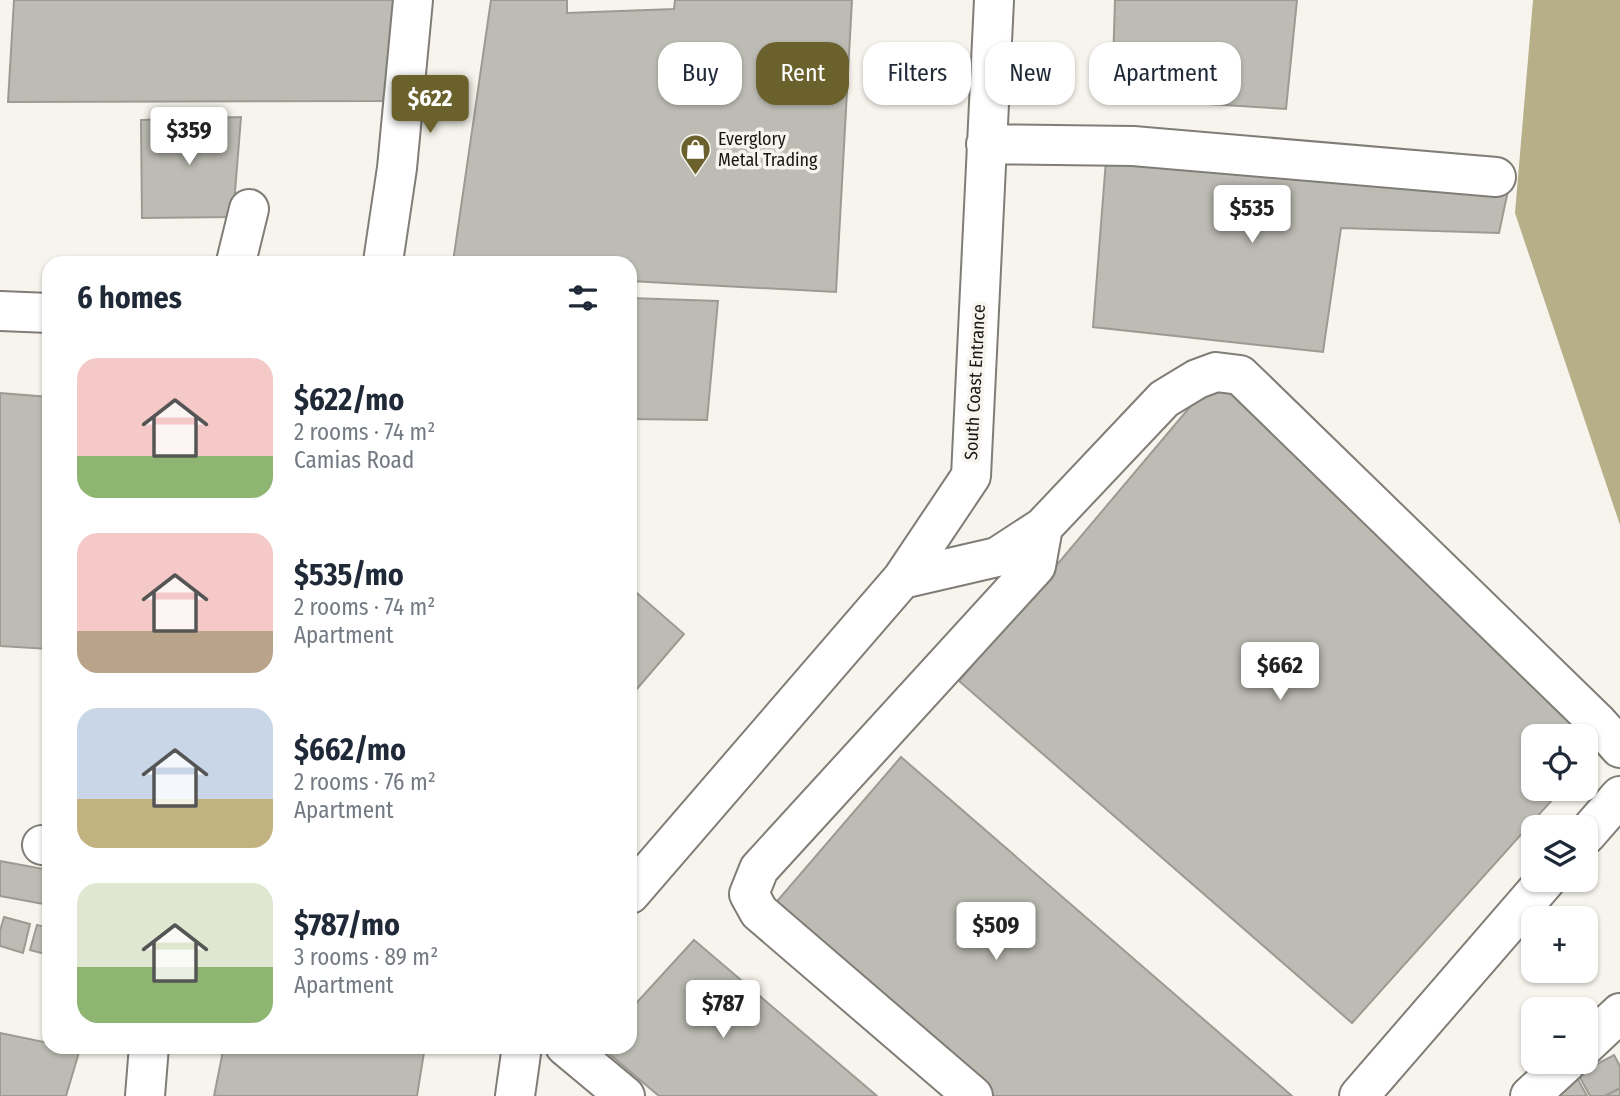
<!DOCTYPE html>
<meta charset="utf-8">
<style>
body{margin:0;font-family:"Fira Sans Condensed",sans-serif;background:#f6f6f7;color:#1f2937;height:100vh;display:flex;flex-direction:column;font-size:26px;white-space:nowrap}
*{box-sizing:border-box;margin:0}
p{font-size:23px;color:#747a83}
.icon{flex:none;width:38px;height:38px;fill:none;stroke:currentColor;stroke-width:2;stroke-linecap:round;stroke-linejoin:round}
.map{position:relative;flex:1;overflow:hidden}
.panel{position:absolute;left:42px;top:256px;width:595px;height:798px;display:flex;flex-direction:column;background:#fff;border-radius:21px;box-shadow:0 2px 5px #0004}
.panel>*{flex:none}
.top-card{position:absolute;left:658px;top:42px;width:665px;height:63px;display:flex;gap:14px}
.fabs{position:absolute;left:1521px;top:724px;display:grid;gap:14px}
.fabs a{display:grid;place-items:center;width:77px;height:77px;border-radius:14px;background:#fff;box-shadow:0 2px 5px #0004;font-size:35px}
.price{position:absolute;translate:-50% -60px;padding:0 16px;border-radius:7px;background:#fff;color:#222;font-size:23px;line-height:46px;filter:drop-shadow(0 2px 4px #0008)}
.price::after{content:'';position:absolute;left:50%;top:42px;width:21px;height:16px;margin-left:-10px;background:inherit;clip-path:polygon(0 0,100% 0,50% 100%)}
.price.on{background:#6a612d;color:#fff}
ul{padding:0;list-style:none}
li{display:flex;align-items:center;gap:21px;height:175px;padding:0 35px}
li span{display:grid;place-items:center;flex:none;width:196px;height:140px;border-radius:21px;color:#555}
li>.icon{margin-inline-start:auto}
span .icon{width:84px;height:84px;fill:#fffc;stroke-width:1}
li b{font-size:30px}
h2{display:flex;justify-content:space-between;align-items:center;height:84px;padding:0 35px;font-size:30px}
.pill{padding:0 24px;border-radius:21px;background:#fff;box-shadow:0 2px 5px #0004;font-size:24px;line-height:63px}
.pill.on{background:#6a612d;color:#fff}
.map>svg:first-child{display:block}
.forest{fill:#b6af88}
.building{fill:#bdbcb4;stroke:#9c9b93;stroke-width:2}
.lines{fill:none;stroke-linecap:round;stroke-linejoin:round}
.minor-casing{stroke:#7f7d76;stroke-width:42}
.minor{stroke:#fff;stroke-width:38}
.labels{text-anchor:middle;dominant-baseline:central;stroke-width:7;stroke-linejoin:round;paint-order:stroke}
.poi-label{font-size:18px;fill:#161613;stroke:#f6f4ec;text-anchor:start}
.street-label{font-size:18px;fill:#161613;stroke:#f6f4ec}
</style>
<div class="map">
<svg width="1620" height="1096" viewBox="0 0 1620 1096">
<rect width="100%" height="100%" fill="#f6f4ec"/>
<path class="forest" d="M1533 0H1620V525L1515 213Z"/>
<path class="building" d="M14 0H399L383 101 8 102Z
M491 0H567V13L674 9 675 0H852L836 292 630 281V262H453Z
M1115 0H1297L1286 109 1112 98Z
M241 117 233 217 142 218 141 120Z
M1106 160 1509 186 1499 233 1341 228 1323 352 1093 327Z
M630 298 718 301 707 420 630 419Z
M1216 376 1608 737 1586 763V737H1533V789H1562L1352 1023 959 681Z
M0 393 49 397V649L0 646Z
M630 587 684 634 630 697Z
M901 757 1292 1096H979L767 913Z
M0 861 49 870V905L0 896Z
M4 917 30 924 23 953 0 946V931Z
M37 925 49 928V955L30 950Z
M694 940 877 1096H659L600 1046H630V1010Z
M0 1033 49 1043V1046L80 1049 66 1096H0Z
M224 1046H425L417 1096H214Z
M1614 1055 1620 1066V1088L1605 1096H1590L1578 1074Z
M1576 1076 1587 1096H1540Z
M1620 1088V1096H1605Z"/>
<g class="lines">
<defs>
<path id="minor" d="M986 144 1133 146 1496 177
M236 262 249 209
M383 262 397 168 413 0
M0 311 49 313
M902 579 997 557 1043 527 1164 399 1197 379 1216 372 1240 375 1597 722 1620 748
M1586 835 1620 796
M42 845 49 846
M630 894 902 579 971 476 994 0
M1586 1045 1620 1013
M565 1046 625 1096
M145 1096 149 1046
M515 1096 522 1046
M973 1096 759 912 749 894 759 869 1036 566 1043 527
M1359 1096 1546 880
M1530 1096 1567 1062"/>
</defs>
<use href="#minor" class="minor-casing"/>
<use href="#minor" class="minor"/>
</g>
<defs>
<symbol id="shop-pin" viewBox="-11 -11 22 30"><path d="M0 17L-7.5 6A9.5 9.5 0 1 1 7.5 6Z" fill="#6a612d" stroke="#f6f4ec"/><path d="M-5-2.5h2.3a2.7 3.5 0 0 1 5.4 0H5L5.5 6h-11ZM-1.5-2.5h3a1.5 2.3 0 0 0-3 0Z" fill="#fff"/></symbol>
</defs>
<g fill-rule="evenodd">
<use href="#shop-pin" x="678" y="132" width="35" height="47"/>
</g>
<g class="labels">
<g class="poi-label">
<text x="718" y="139">Everglory<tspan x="718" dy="21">Metal Trading</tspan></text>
</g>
<g class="street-label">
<text transform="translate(975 382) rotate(-87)">South Coast Entrance</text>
</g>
</g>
</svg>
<div class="fabs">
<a><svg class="icon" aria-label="locate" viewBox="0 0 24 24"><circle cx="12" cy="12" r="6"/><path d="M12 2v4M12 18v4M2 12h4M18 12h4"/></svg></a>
<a><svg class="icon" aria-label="layers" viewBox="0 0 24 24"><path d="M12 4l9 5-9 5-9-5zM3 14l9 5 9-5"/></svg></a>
<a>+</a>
<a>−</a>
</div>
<b class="price on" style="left:430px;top:135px">$622</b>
<b class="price" style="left:189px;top:167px">$359</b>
<b class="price" style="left:1252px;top:245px">$535</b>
<b class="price" style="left:1280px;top:702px">$662</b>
<b class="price" style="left:996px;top:962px">$509</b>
<b class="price" style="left:723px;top:1040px">$787</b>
<div class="top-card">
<a class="pill">Buy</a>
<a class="pill on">Rent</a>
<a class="pill">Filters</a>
<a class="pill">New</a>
<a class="pill">Apartment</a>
</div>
<section class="panel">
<h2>6 homes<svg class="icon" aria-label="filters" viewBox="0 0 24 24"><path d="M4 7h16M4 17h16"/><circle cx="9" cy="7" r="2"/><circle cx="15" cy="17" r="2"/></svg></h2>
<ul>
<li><span style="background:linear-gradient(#f6c9c9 70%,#8fb573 0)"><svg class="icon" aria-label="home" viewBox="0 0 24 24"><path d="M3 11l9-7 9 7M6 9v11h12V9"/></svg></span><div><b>$622/mo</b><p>2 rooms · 74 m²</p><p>Camias Road</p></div></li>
<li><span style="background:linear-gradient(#f6c9c9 70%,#b9a48a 0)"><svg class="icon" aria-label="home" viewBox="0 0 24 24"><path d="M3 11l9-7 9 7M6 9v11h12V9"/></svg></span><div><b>$535/mo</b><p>2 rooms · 74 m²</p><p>Apartment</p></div></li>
<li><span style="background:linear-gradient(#c9d6e8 65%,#c2b280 0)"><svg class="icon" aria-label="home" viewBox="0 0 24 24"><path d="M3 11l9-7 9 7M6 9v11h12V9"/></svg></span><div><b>$662/mo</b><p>2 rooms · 76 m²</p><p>Apartment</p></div></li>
<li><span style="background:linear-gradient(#dfe7d0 60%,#8fb573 0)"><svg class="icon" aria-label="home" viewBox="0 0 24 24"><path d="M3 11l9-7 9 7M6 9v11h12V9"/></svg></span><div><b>$787/mo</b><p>3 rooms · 89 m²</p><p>Apartment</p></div></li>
</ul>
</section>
</div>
